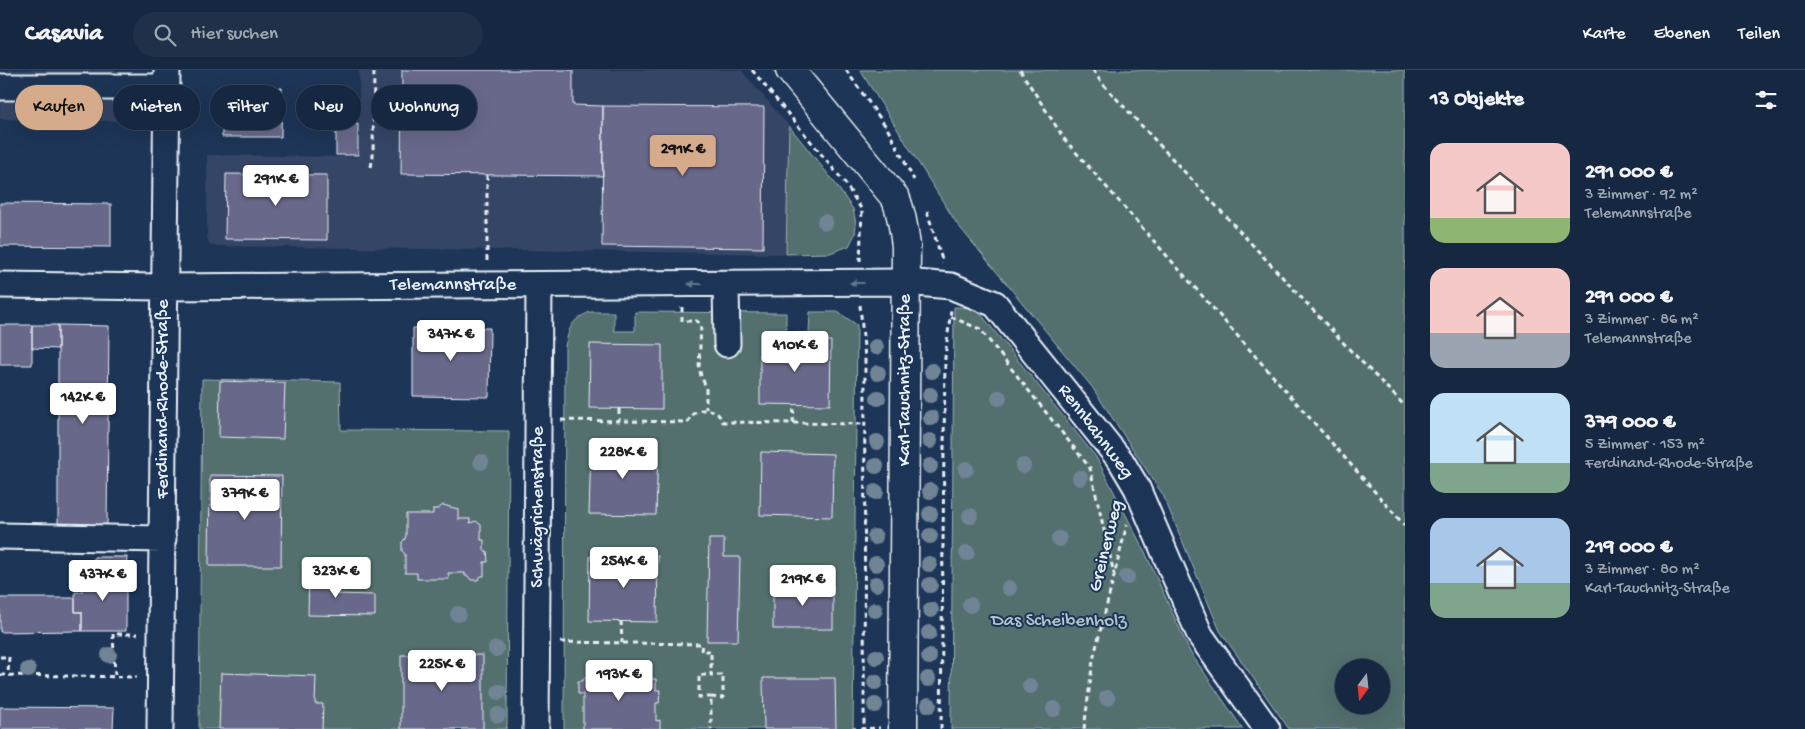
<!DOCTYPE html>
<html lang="de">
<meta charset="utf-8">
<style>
body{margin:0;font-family:"Gochi Hand",sans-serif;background:#1f3048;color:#f1f3f6;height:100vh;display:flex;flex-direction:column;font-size:19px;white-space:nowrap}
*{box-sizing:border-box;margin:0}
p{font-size:16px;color:#9ea6b1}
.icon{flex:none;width:28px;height:28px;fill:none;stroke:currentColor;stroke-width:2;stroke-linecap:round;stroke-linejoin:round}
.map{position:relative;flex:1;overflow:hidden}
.side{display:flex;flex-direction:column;background:#162841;width:400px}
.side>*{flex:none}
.guide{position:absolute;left:15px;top:15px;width:475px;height:45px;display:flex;gap:10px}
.needle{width:32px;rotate:195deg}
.tools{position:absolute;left:1335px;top:589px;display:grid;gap:10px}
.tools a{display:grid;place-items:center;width:55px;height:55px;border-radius:50%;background:#162841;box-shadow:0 5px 20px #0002,0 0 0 1px #35445a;font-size:25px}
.price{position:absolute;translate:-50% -42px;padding:0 11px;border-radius:5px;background:#fff;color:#222;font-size:16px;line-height:32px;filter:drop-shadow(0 1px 2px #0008)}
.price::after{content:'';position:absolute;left:50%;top:30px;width:15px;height:11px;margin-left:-8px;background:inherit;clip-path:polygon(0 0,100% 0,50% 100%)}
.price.active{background:#d6ab8b;color:#111}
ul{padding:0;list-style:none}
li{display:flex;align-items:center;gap:15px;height:125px;padding:0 25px}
li span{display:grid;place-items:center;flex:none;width:140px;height:100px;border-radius:15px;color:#555}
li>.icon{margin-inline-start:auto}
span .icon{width:60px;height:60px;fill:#fffc;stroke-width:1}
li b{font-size:21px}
h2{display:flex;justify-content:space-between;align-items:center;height:60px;padding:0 25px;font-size:21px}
.chip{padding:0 18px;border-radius:22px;background:#162841;box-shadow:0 5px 20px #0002,0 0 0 1px #35445a;font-size:18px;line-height:45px}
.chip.active{background:#d6ab8b;color:#111}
header{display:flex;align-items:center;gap:30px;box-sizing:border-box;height:70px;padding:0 25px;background:#162841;border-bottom:1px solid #35445a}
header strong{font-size:24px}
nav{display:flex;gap:28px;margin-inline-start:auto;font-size:18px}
.search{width:350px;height:45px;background:#1f3048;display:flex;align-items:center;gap:12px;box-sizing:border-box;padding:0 18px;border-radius:28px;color:#9ea6b1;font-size:19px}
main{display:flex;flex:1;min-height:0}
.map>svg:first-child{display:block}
.built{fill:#344466}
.green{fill:#53706e;stroke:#9eb0b3;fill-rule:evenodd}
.building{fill:#68688a;stroke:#e8f1f8}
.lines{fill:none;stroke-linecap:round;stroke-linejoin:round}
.minor-casing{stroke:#e8f1f8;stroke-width:29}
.major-casing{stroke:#e8f1f8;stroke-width:31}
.path{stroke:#e8f1f8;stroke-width:3;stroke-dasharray:5 4;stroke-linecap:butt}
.minor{stroke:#1d3557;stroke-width:25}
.major{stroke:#1d3557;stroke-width:28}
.tree{fill:#708495}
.oneway{fill:#64778f}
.labels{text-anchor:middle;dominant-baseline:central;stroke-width:4;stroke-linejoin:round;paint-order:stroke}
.street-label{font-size:19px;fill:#e8f1f8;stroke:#1d3557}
.park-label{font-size:19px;fill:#b4c4c8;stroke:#1d3557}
</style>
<header>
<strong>Casavia</strong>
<div class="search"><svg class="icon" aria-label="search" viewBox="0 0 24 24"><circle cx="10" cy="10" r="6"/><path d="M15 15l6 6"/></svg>Hier suchen</div>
<nav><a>Karte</a><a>Ebenen</a><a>Teilen</a></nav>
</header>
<main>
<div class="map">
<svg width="1405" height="659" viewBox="0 0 1405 659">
<rect width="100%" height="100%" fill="#1d3557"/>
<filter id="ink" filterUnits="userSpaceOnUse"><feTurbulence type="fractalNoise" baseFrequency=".02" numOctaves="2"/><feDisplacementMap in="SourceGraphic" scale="10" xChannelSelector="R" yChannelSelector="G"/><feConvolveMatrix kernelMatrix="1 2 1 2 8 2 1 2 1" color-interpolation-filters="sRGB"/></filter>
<g filter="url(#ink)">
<path class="built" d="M9 0H116V51L0 49V4H8Z
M359 0H741L789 56 786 184 214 176 210 175 207 168V85L359 87Z"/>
<path class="green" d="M860 0H1405V659H1289L1220 561 1163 425 1092 317 957 154ZM1344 598H1381V635H1344Z
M789 56 832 109 853 139 856 154 855 164 849 176 830 183 786 184Z
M954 237 976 238 1096 387 1145 482 1190 582 1243 659H951Z
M590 242H614V261H635V242L786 243V263H809L810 242H838L857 255 853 659H564L565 276C570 256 571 250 590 242Z
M202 309 340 312 341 360 509 361 507 655 506 659H199Z"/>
<path class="building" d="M402 0H573V35L603 36V106L401 104Z
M222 17 282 18 281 67H222Z
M603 36 764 37 763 178 602 176Z
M336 54H358V85H336Z
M226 104 327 105V170L225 169Z
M0 133 111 134V177L0 176Z
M0 255H32V295H0Z
M32 255H58V279L32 278Z
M58 255 109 256 107 456 58 455Z
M413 258H490L489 327 413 326Z
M760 271H831L830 335 760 334Z
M590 274 662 275V339L589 338Z
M220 311 285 313 283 369 219 367Z
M591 375 658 377 656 445 589 444Z
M761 382 833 384 832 447 760 445Z
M210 405 282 406 281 496H209Z
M443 435 458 439V449H470V453L476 451 481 455V470H484V481H487L488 492H484V506H481L478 510H471L468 506H465V503H448L449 509H417V503H405V484L402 481V472L405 469 406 465V444H433V439H438Z
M709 469H724V487H740L738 571H707Z
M590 486H658L657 552 589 551Z
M94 487H127L126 502 93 503Z
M82 502H126V561H82V542H75V522H82Z
M309 503H334V524L375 525V546L308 545Z
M794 510H812V515H833V559H773V518H794Z
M0 528H75V542H82V561L0 562Z
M401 585H483V659H401Z
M221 603 316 606 315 634H323L322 659H219Z
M598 604H640V609H656V620H660L659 633H656V651L660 650V659H583V624H578V611H583V608H598Z
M763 608H835L836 659H764Z
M0 637 114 638 113 659H0Z"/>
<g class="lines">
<defs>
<path id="minor" d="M0 17H167
M726 214 727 274
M0 215 163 217 906 212 951 216 995 234 1121 391 1137 418 1200 565 1267 659
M0 466 163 469
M160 659 167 0
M536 659 539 215"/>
<path id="major" d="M790 0 896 129C902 145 904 159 906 176L903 659"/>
</defs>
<use href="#minor" class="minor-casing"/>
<use href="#major" class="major-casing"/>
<path class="path" d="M752 0 845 113 862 140 860 191
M846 0 887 58 914 110
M1020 0 1065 70 1405 456
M1093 0 1101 12 1351 281 1405 336
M371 97 373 86 374 0
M927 141 943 193
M487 191V105
M860 235 865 288 864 659
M682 237V251H697L701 255 699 297 701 306 706 317V339
M951 247 980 259 1090 398 1114 504
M619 339V351
M561 350 688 352C694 335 717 336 723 352L865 354
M793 353 794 334
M621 551 622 573
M560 572 702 574 701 581H711V605H723V628L711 627V659
M0 587H9L8 605
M0 605 137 607
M115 605 113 564H138
M711 627H699V605H711
M851 659 880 658
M941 659 945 287 951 240
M1084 659 1093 590 1127 454"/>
<use href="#minor" class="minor"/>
<use href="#major" class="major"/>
</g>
<g class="tree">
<circle cx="825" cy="152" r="8"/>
<circle cx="876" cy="277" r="8"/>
<circle cx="932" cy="301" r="8"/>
<circle cx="878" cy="303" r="8"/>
<circle cx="930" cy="325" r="8"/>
<circle cx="878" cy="328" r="8"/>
<circle cx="999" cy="328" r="8"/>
<circle cx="931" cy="348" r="8"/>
<circle cx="930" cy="371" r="8"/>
<circle cx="877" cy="372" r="8"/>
<circle cx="481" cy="392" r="8"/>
<circle cx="876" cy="396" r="8"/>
<circle cx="930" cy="396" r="8"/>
<circle cx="1023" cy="396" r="8"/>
<circle cx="966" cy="399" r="8"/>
<circle cx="1080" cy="408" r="8"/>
<circle cx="930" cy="421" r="8"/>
<circle cx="876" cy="422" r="8"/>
<circle cx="930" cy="444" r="8"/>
<circle cx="970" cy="446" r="8"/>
<circle cx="930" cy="466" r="8"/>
<circle cx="875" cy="467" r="8"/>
<circle cx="1059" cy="469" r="8"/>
<circle cx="967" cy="483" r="8"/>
<circle cx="876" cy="494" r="8"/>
<circle cx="929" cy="494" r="8"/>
<circle cx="1127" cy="507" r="8"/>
<circle cx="876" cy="514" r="8"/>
<circle cx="930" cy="515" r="8"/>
<circle cx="1009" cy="518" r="8"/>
<circle cx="970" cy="535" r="8"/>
<circle cx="875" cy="540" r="8"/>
<circle cx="931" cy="540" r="8"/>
<circle cx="458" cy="544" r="8"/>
<circle cx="929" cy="563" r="8"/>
<circle cx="496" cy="579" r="8"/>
<circle cx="109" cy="585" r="8"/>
<circle cx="876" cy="587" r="8"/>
<circle cx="929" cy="587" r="8"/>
<circle cx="28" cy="600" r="8"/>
<circle cx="928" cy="609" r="8"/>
<circle cx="875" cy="612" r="8"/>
<circle cx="1030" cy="616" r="8"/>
<circle cx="499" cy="622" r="8"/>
<circle cx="1107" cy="628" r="8"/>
<circle cx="875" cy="635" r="8"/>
<circle cx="929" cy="635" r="8"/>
<circle cx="1054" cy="639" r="8"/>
<circle cx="498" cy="645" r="8"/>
</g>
<defs><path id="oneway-solid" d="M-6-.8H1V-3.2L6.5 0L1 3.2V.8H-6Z" transform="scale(1.25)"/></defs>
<g class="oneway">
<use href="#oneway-solid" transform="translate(857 213) rotate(180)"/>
<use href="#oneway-solid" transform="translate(695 214) rotate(180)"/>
</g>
</g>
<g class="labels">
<g class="street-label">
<text x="453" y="215">Telemannstraße</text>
<text transform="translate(905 310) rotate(-90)">Karl-Tauchnitz-Straße</text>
<text transform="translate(163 329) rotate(-90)">Ferdinand-Rhode-Straße</text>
<text transform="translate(1095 362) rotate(53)">Rennbahnweg</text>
<text transform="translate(538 437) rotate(-90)">Schwägrichenstraße</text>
<text transform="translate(1107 476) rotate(-76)">Greinerweg</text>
</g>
<g class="park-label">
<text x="1059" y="551">Das Scheibenholz</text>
</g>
</g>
</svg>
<div class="tools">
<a><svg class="needle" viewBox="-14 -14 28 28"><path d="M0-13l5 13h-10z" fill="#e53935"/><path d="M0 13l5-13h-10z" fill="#9ea6b1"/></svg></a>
</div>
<b class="price active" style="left:683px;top:107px">291K €</b>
<b class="price" style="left:276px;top:137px">291K €</b>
<b class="price" style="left:451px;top:292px">347K €</b>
<b class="price" style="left:795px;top:303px">410K €</b>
<b class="price" style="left:83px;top:355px">142K €</b>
<b class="price" style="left:623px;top:410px">228K €</b>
<b class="price" style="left:245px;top:451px">379K €</b>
<b class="price" style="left:624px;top:519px">254K €</b>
<b class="price" style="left:336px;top:529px">323K €</b>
<b class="price" style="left:103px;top:532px">437K €</b>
<b class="price" style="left:803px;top:537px">219K €</b>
<b class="price" style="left:442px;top:622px">225K €</b>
<b class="price" style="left:619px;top:632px">193K €</b>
<div class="guide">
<a class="chip active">Kaufen</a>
<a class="chip">Mieten</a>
<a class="chip">Filter</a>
<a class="chip">Neu</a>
<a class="chip">Wohnung</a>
</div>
</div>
<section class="side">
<h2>13 Objekte<svg class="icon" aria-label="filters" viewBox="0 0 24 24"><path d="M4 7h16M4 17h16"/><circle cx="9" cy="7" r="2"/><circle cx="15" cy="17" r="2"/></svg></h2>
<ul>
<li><span style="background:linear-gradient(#f6c9c9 75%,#8fb573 0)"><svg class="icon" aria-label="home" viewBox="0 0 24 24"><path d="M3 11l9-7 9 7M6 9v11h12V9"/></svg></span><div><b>291 000 €</b><p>3 Zimmer · 92 m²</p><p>Telemannstraße</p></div></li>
<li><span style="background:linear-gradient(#f6c9c9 65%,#9aa5b1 0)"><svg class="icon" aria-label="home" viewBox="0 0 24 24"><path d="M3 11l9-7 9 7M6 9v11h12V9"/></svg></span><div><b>291 000 €</b><p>3 Zimmer · 86 m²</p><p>Telemannstraße</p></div></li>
<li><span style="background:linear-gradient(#bfe0f5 70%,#7fa58c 0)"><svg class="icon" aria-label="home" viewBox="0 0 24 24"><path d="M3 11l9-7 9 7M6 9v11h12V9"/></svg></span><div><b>379 000 €</b><p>5 Zimmer · 153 m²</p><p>Ferdinand-Rhode-Straße</p></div></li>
<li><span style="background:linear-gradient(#a9c7e8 65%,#7fa58c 0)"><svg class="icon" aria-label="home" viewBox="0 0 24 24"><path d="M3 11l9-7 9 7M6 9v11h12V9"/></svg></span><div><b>219 000 €</b><p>3 Zimmer · 80 m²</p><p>Karl-Tauchnitz-Straße</p></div></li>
</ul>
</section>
</main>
